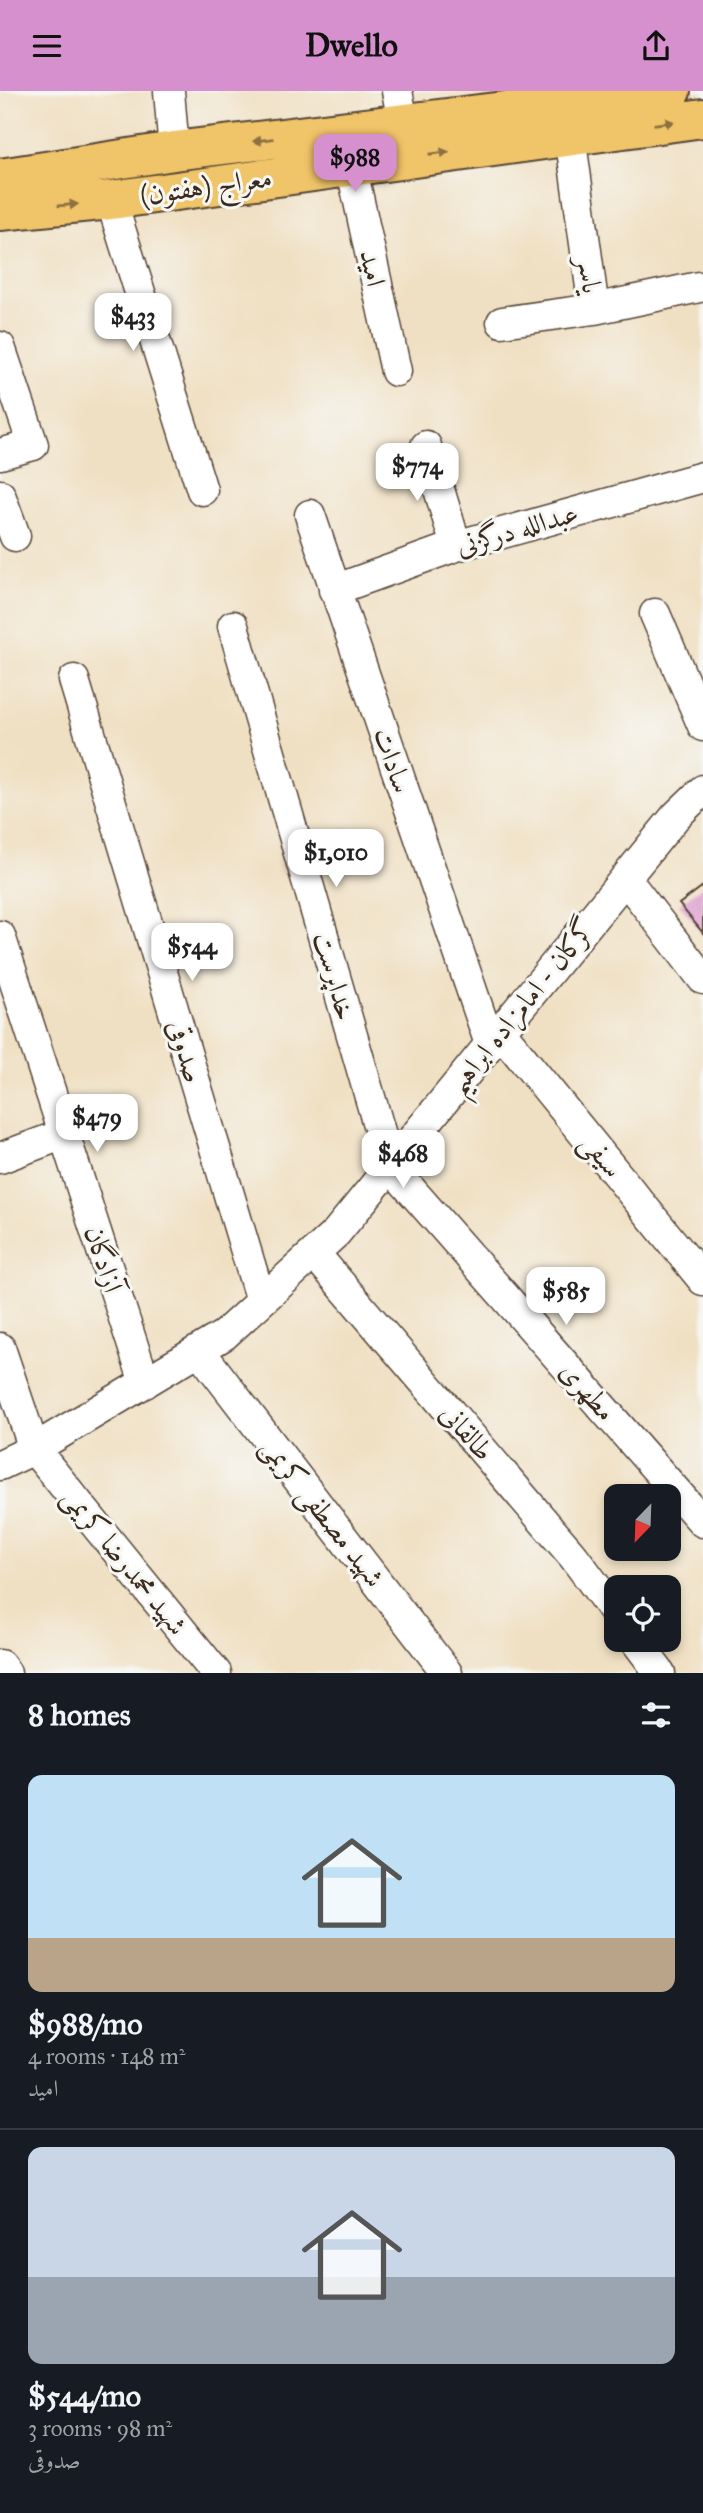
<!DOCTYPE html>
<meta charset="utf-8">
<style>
body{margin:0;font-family:"IM FELL Great Primer",Amiri,serif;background:#242831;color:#f1f3f6;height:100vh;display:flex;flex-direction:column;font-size:26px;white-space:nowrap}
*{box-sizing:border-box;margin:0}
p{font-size:23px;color:#9ea1a6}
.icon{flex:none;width:38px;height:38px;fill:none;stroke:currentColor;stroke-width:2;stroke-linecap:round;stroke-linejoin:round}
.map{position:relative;height:1582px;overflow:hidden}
.details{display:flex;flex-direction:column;background:#171b24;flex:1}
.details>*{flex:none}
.needle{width:46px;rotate:203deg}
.tools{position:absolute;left:604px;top:1393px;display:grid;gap:14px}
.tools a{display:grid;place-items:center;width:77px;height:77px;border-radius:14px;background:#171b24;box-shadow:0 4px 10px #0003;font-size:35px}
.price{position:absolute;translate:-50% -60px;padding:0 16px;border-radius:14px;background:#fff;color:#222;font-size:23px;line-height:46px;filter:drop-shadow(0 2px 4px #0008)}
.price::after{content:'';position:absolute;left:50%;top:42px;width:21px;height:16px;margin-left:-10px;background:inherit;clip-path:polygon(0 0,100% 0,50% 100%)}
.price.current{background:#d690ce;color:#111}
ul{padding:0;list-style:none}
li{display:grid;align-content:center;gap:14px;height:371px;padding:0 28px}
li+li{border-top:2px solid #363941}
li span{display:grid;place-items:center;height:217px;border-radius:14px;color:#555}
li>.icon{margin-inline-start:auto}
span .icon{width:126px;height:126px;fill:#fffc;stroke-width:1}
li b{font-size:30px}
h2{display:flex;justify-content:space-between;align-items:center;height:84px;padding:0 28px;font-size:30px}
header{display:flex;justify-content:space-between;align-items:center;height:91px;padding:0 28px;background:#d690ce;color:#111;font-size:32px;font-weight:700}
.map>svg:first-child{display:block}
.building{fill:#db97cd}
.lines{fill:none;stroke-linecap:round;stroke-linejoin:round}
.minor-casing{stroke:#564537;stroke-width:33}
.major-casing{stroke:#564537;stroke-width:42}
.minor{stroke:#fff;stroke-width:30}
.major{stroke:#f0c469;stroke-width:38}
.oneway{fill:#8c6f40}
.labels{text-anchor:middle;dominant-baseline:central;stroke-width:6;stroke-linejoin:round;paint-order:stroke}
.street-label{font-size:28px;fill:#3b2a1e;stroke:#f6f6f2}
</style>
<header><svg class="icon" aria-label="menu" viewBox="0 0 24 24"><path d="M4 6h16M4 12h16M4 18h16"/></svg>Dwello<svg class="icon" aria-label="share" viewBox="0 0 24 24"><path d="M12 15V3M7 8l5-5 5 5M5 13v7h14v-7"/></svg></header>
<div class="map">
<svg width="703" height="1582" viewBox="0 0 703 1582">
<rect width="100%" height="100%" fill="#f6f6f2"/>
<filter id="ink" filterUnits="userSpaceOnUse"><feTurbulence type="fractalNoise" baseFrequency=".0143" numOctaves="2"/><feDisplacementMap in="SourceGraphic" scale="14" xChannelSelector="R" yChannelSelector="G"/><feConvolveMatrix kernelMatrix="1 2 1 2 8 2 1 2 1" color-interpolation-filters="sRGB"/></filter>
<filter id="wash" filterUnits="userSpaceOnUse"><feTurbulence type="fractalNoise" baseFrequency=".00686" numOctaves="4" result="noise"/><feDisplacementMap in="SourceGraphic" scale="28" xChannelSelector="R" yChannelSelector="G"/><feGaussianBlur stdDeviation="1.57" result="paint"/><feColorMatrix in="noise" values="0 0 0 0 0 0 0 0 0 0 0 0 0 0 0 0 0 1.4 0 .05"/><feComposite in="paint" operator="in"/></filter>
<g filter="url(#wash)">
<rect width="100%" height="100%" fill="#f0e0c3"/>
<g id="blocks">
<path class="building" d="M703 795V842L679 813Z"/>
</g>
</g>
<g filter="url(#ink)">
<use href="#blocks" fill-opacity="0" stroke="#564537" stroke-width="2"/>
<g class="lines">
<defs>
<path id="minor" d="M169 0 174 60
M397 0 403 31
M570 44 594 218 699 196
M351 74 396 280
M111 109 202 399
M502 231 594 218
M0 256 33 354 0 363
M426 355 456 455
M0 404 15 445
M310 424 490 953
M334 499 456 455 703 386
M655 523 703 635
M233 535 390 1075 703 1431
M74 589 261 1210
M625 787 703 888
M0 845 145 1292
M500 940 703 1189
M0 1067 64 1043
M314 1162 574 1466 616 1523
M0 1257 34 1358 216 1582
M199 1259 447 1582
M0 1374 34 1358 224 1244 336 1142 676 725 703 699
M635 1549 660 1582
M0 1574 6 1582"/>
<path id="major" d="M0 87 174 60 671 0
M0 120 111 109 703 27"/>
</defs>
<use href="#minor" class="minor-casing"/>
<use href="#major" class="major-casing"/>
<use href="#minor" class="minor"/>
<use href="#major" class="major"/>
</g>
<defs><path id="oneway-solid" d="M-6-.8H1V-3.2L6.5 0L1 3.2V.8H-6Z" transform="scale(1.75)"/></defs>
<g class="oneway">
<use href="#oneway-solid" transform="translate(664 32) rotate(-7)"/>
<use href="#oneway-solid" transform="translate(263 49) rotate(173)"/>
<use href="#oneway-solid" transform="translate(439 62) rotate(-8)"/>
<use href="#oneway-solid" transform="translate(68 114) rotate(-5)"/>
</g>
</g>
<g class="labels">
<g class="street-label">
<text transform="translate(206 95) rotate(-8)">معراج (هفتون)</text>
<text transform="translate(373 177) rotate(78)">امید</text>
<text transform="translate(590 184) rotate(82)">یاسر</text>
<text transform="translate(517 438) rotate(-16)">عبدالله درگزنی</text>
<text transform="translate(393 669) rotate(71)">سادات</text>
<text transform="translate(335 885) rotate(74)">خداپرست</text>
<text transform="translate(521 915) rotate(-51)">گرکان - امامزاده ابراهیم</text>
<text transform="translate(186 960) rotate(73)">صدوقی</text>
<text transform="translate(602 1064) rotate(51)">سیفی</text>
<text transform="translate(104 1168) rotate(72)">آزادگان</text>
<text transform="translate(588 1300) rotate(49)">مطهری</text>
<text transform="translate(467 1341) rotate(49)">طالقانی</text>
<text transform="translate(323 1421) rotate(52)">شهید مصطفی کریمی</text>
<text transform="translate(125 1470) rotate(51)">شهید محمدرضا کریمی</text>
</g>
</g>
</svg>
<div class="tools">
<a><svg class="needle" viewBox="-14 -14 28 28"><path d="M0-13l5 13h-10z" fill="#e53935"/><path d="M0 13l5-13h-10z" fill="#9ea1a6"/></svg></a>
<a><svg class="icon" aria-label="locate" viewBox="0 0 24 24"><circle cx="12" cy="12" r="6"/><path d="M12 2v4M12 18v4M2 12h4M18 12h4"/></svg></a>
</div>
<b class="price current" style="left:355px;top:103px">$988</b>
<b class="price" style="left:133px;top:262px">$433</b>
<b class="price" style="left:417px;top:412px">$774</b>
<b class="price" style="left:336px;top:798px">$1,010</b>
<b class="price" style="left:192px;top:892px">$544</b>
<b class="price" style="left:97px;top:1063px">$479</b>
<b class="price" style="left:403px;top:1099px">$468</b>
<b class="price" style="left:566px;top:1236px">$585</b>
</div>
<section class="details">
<h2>8 homes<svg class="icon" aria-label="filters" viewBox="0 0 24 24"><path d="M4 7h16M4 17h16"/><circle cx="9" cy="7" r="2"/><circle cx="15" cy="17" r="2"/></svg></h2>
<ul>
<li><span style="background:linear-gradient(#bfe0f5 75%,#b9a48a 0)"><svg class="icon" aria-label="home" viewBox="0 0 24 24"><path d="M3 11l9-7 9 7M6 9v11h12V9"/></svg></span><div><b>$988/mo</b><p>4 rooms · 148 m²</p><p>امید</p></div></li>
<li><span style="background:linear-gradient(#c9d6e8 60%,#9aa5b1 0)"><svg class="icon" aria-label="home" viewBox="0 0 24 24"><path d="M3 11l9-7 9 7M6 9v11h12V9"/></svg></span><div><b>$544/mo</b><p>3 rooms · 98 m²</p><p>صدوقی</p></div></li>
</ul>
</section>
